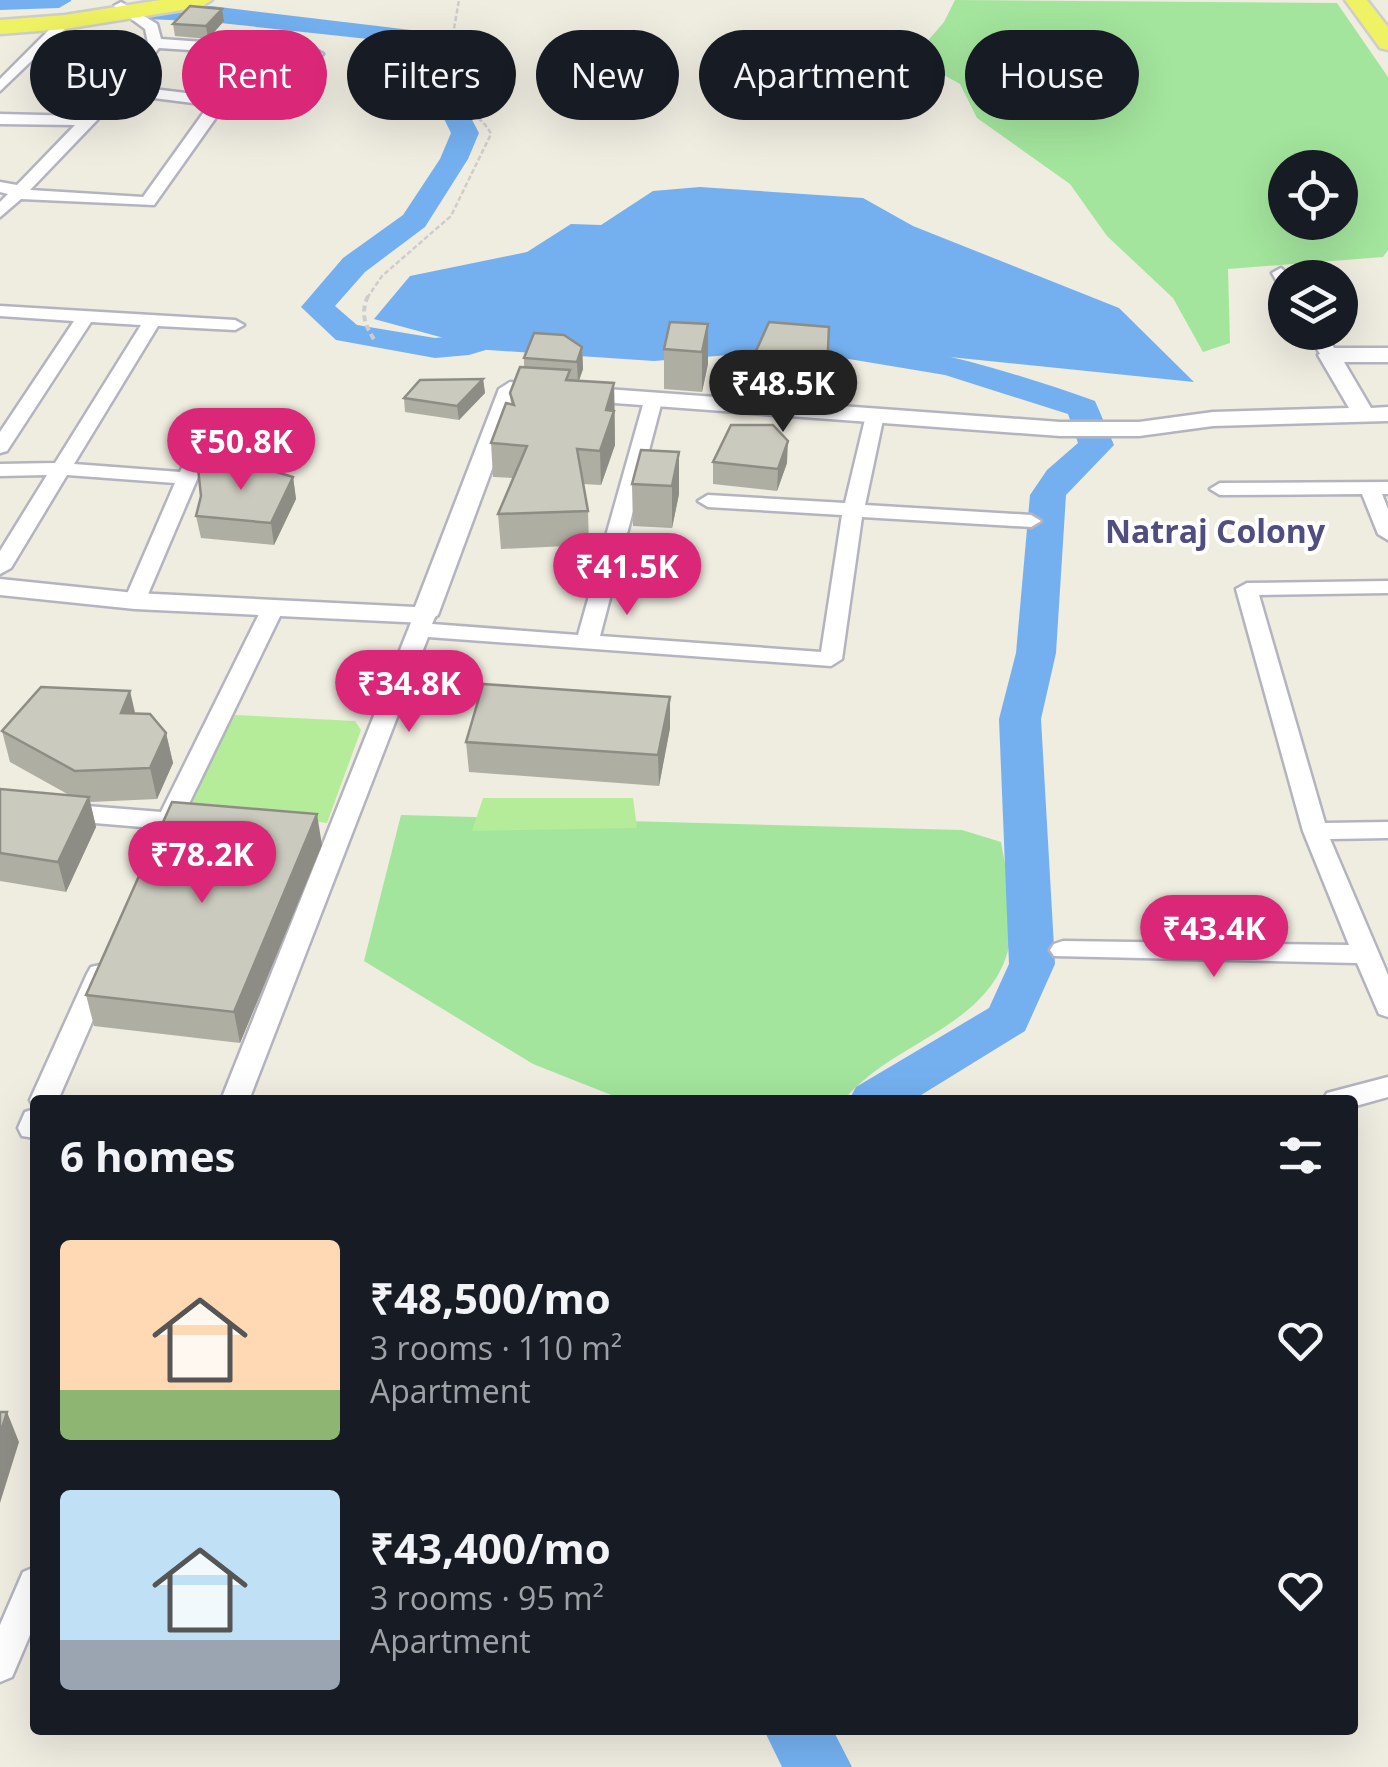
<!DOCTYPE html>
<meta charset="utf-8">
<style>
body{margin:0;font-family:"Open Sans",sans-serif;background:#242831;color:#f1f3f6;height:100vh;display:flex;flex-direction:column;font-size:38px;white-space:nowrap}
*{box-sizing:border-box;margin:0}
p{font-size:32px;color:#9ea1a6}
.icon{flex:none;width:55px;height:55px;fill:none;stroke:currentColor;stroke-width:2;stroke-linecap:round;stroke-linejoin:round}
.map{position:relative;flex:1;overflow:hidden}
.sheet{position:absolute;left:30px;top:1095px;width:1328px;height:640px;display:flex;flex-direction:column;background:#171b24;border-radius:10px;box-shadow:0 10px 40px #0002}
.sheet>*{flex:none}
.guide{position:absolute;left:30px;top:30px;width:1330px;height:90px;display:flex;gap:20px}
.controls{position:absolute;left:1268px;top:150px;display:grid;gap:20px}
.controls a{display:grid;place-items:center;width:90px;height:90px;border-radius:50%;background:#171b24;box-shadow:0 10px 40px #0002;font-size:50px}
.price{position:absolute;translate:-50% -85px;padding:0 22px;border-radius:35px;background:#db2777;color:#fff;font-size:32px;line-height:65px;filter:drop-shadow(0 2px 5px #0008)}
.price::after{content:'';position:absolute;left:50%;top:60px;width:30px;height:22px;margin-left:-15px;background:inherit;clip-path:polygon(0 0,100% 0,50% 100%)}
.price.on{background:#222;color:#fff}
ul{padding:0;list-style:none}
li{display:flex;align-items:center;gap:30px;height:250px;padding:0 30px}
li span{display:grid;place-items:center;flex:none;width:280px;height:200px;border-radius:10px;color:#555}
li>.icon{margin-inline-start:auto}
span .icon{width:120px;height:120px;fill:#fffc;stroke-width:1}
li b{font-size:42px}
h2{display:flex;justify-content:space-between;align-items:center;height:120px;padding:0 30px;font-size:42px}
.pill{padding:0 35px;border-radius:45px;background:#171b24;box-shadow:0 10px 40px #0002;font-size:35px;line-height:90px}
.pill.on{background:#db2777;color:#fff}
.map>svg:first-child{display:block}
.green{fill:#a3e59d;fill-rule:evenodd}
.pitch{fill:#b4ec99}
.water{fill:#74b0f0}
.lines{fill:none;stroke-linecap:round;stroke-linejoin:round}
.river{fill:#74b0f0;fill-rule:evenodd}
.minor-casing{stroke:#b4b4c1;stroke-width:5}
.tertiary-casing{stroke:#b4b4c1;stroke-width:5}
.primary-casing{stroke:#cdcdcd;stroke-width:5}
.path-far1{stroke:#cdcdcd;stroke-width:2.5;stroke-dasharray:5 2.5;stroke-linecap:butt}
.path{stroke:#cdcdcd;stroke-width:4;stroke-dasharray:6 4;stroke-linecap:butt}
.minor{fill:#fff;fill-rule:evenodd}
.tertiary{fill:#fff;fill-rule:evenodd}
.primary{fill:#eff262;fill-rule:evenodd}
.wall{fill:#afaea3}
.shaded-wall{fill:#8e8d85}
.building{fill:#cbcabe;stroke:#8e8d85;stroke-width:2.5}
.labels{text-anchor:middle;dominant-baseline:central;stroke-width:8;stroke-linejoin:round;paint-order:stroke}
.neighbourhood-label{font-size:32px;font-weight:bold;fill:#504d80;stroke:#fff}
</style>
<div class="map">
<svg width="1388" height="1767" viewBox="0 0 1388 1767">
<rect width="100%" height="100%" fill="#efece0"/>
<path class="green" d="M955 0 1337 3 1388 77V250L1383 257 1228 269 1230 343 1203 352 1173 298 1107 236 1070 184 977 118 960 84 913 58 944 22ZM1285 168H1340V222H1285Z
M401 815 962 830 1001 842C1005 867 1013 895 1012 920 1011 1025 897 1035 844 1100H624L533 1064 364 961Z"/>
<path class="pitch" d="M235 715 355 721 361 730 327 823 189 804 212 754Z
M483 798H633L637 828 472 831Z"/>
<path class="water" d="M700 187 863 198 913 226 1119 308 1194 382 872 349 766 352 654 361 488 350 374 319 410 276 527 252 571 224 601 225 653 191Z"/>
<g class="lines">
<path class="river" d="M0 0H71V1L59 8 0 10Z
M157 6H211L436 33 449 76 479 133 468 159 425 227 365 272 335 306 357 325 435 338 466 335 529 317 540 320 545 327 540 334 469 355 435 358 336 340 301 307 343 258 403 215 440 159 451 133 423 76 415 44 211 22 148 19 144 14 148 9Z
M819 335C915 343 1005 369 1095 401L1114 445 1066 495 1056 653 1041 719 1055 964 1025 1031 913 1100H849L856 1087 989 1008 1009 964 999 719 1016 653 1030 495 1047 470 1078 443 1068 414 945 375 807 352 803 345 807 338Z
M764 1730H833L852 1767H782Z"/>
<defs>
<path id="minor" d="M121 2 157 24 161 39 316 50 323 54 316 58 159 48 128 86 219 97 227 102 154 205 21 199 0 217V202L8 194 0 192V182L17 185 75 125 0 124V114L83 116 148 43 145 29 114 6ZM122 94 209 105 143 197 30 190Z
M60 19 72 22 0 91V79Z
M1281 268 1292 278H1285V286L1279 285 1272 273Z
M0 306 235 320 244 325 235 330 158 326 74 464 180 472 201 426H215L218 430 143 606 135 607 124 601 175 483 67 475 11 568 0 574V551L47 475 0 476V464L55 463 141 325 91 322 7 451 0 453V432L74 321 0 316Z
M1307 332H1325L1338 355 1335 359H1323Z
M653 395 662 401 600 636 821 652 842 515 708 507 698 501 708 495 845 503 867 411 874 409 884 415 865 505 1031 515 1041 521 1031 527 862 517 842 659 831 666 428 637 249 1100H221L414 615 425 609 436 615 432 624 578 635 644 401Z
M1388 482V494H1382L1388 509V540L1378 534 1362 494 1220 495 1210 489 1220 483Z
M1388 581V593L1259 595 1325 823 1388 822V838L1330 839 1388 975V1017L1379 1014 1357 963 1054 956 1050 950 1054 944 1063 941 1349 945 1303 831 1236 589 1247 583Z
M273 602 284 608 184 814 195 822 192 828 177 829 172 839H154L151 833 154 828 0 815V799L161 812 262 608Z
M100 965 109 967 113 974 58 1100H35L34 1107 30 1100 87 974 91 967Z
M1388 1077V1097L1352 1107V1100H1323L1327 1093Z
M35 1109V1138L22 1136 18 1128 25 1112Z
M35 1567V1623L12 1677 0 1682V1625L23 1572Z"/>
<path id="tertiary" d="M1329 348H1388V362H1344L1371 408 1388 407V421L1213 426 1139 436H1060L519 396 438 615 425 623 135 609 0 595V579L135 593 415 607 499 389 510 382 1060 422H1139L1213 412 1349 408 1318 355Z"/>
<path id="primary" d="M160 0H212L201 7 65 29 0 34V20L65 15Z
M1345 0H1367L1388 27V50L1380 48Z"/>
</defs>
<use href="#minor" class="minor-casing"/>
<use href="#tertiary" class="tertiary-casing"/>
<use href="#primary" class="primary-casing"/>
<path class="path-far1" d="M367 298 382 276 451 216 491 134C484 118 466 112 457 98 443 75 455 25 459 0"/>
<path class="path" d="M368 296C360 314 365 325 375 341"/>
<use href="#minor" class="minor"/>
<use href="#tertiary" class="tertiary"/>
<use href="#primary" class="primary"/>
</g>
<path class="wall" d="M224 21 208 39 175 36 173 24Z
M708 324V364L702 392 664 389V349Z
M829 327 826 392 747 393V371Z
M582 347 583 369 579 381 614 383 615 445 601 485 583 484 588 511 589 545 501 549 498 514 513 478 493 477 491 443 511 404 510 393 524 367V358Z
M483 379 485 393 459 420 405 412 404 398Z
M679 452V494L672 528 633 526 632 484Z
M713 462 787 463 777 491 713 484Z
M293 477 296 499 274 545 201 538 196 516Z
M135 714 166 733 173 763 157 799 90 802 96 827 66 892 0 881V789L71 796 10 762 2 731Z
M670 728 659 786 469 772 466 742Z
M322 845 240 1043 94 1026 86 995Z"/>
<path class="shaded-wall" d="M222 9 224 21 208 39 206 26Z
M708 324V364L702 392V352Z
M582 347 583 369 578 383 577 362Z
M483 379 485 393 459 420 457 406Z
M614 383 615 445 601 485 600 451 606 410Z
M788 441 787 463 777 491 778 469Z
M679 452V494L672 528V486Z
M293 477 296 499 274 545 271 523Z
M130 691 137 721 121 713Z
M670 697V728L659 786 658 755Z
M166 733 173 763 157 799 150 768Z
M89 797 96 827 66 892 58 862Z
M317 814 322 845 240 1043 234 1012Z
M7 1412 19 1442 0 1503V1434Z"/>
<path class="building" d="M190 6 222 9 206 26 173 24Z
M670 322 708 324 702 352 664 349Z
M769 322 829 327 827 371H747Z
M534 333 564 335 582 347 577 362 524 358Z
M520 367 570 370 566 380 614 383 606 410 614 411 600 451 577 449 588 511 498 514 527 446 491 443 506 403 514 405 510 393Z
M483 379 457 406 404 398 420 380Z
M731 425H773L788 441 778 469 713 462Z
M641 450 679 452 672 486 632 484Z
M257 466 293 477 271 523 196 516 201 496 198 468Z
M483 684 670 697 658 755 466 742Z
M41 687 130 691 121 713 150 714 166 733 150 768 75 771 2 731Z
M0 789 89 797 58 862 0 853Z
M172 802 317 814 234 1012 86 995Z
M0 1412H7L0 1434Z"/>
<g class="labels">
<g class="neighbourhood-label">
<text x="1215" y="530">Natraj Colony</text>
</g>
</g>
</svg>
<div class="controls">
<a><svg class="icon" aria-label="locate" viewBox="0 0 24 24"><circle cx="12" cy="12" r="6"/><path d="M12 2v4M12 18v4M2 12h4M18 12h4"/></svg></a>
<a><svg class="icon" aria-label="layers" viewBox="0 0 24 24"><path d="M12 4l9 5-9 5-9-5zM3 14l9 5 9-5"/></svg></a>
</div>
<b class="price on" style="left:783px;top:435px">₹48.5K</b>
<b class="price" style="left:241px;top:493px">₹50.8K</b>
<b class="price" style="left:627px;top:618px">₹41.5K</b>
<b class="price" style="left:409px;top:735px">₹34.8K</b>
<b class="price" style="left:202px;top:906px">₹78.2K</b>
<b class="price" style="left:1214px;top:980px">₹43.4K</b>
<div class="guide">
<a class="pill">Buy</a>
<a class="pill on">Rent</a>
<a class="pill">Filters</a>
<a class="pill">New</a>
<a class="pill">Apartment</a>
<a class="pill">House</a>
</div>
<section class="sheet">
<h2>6 homes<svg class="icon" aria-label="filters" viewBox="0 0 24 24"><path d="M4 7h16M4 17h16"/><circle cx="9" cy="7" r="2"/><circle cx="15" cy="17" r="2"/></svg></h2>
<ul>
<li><span style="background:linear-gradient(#ffd9b3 75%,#8fb573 0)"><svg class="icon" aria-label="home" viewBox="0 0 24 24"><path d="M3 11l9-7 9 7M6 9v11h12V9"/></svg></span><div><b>₹48,500/mo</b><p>3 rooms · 110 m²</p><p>Apartment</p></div><svg class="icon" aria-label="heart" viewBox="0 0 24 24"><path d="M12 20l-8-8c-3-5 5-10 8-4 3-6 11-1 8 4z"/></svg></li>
<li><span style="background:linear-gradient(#bfe0f5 75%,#9aa5b1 0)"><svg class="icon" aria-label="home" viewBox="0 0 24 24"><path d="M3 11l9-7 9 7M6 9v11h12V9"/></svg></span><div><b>₹43,400/mo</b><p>3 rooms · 95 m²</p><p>Apartment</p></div><svg class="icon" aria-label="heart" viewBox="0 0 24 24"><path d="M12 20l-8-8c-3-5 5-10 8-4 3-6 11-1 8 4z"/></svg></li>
</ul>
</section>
</div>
